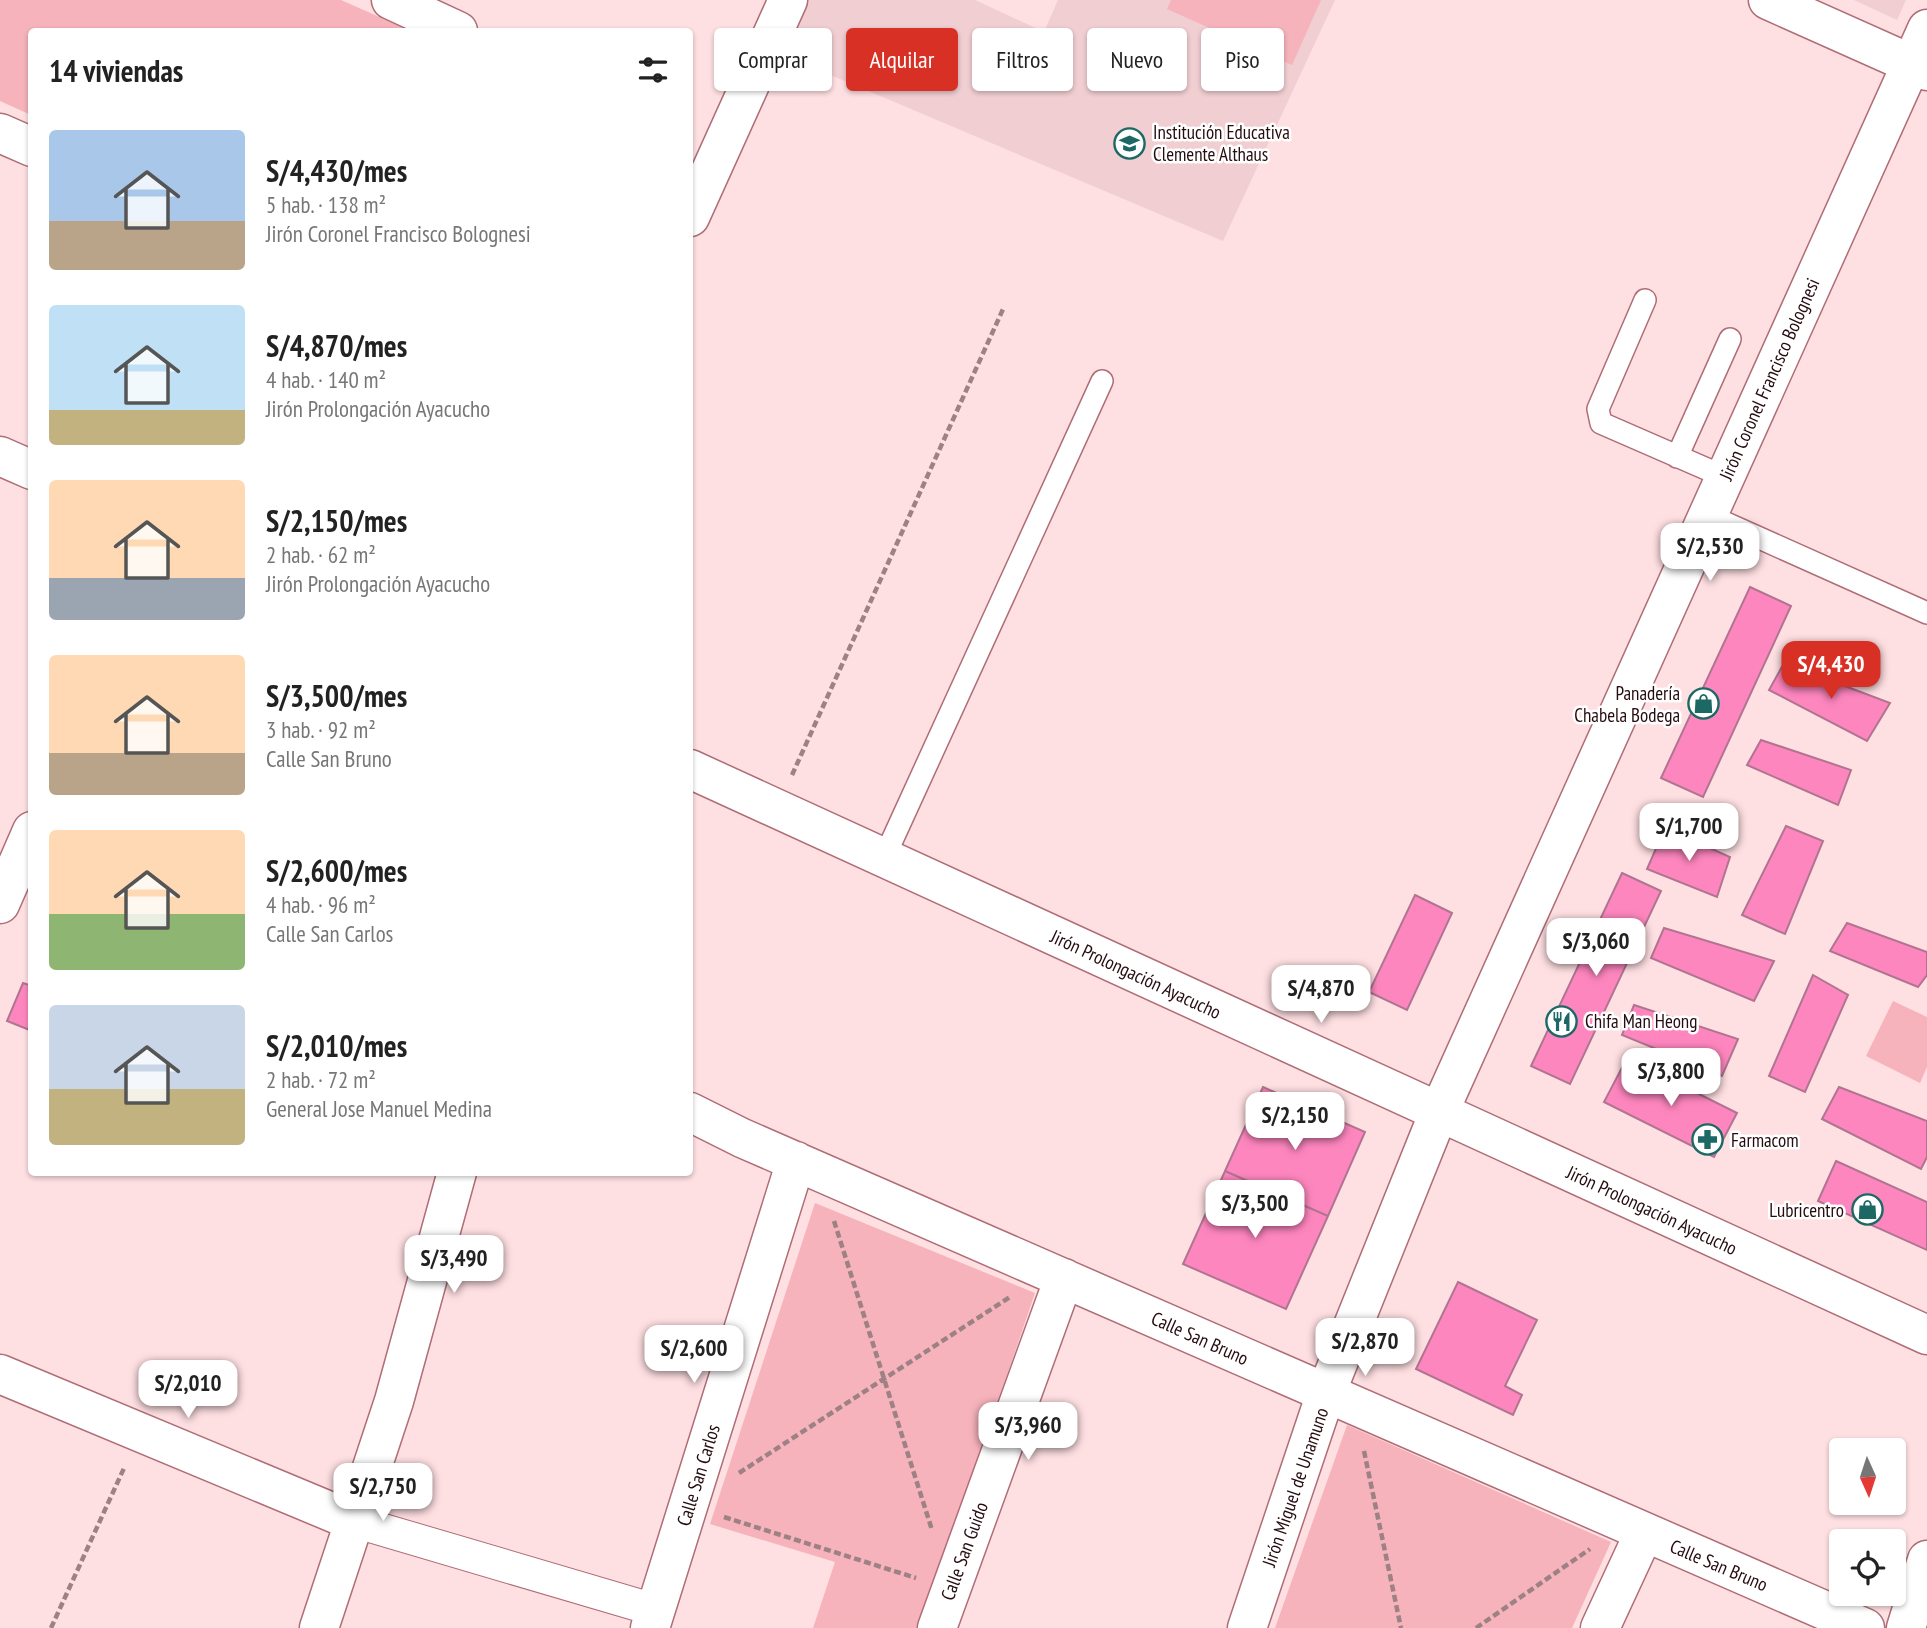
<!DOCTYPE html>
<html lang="es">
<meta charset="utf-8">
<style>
body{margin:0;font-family:"PT Sans Narrow",sans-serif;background:#f6f6f6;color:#222;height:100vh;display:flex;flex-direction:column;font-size:26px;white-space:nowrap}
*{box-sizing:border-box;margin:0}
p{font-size:23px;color:#767676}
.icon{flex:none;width:38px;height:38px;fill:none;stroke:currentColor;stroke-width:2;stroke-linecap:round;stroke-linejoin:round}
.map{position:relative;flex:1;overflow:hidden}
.sheet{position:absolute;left:28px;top:28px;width:665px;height:1148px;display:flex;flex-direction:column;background:#fff;border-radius:7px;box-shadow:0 2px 5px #0004}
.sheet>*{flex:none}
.hud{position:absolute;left:714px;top:28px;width:665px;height:63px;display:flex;gap:14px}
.needle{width:46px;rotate:177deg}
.buttons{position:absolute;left:1829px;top:1438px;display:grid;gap:14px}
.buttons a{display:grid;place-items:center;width:77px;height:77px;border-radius:7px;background:#fff;box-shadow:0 2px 5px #0004;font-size:35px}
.price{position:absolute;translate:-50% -60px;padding:0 16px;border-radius:14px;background:#fff;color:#222;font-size:23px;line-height:46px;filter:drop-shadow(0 2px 4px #0008)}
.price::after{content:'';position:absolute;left:50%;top:42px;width:21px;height:16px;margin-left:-10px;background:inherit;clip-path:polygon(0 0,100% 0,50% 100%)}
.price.on{background:#d93025;color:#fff}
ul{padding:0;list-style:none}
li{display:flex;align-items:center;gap:21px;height:175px;padding:0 21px}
li span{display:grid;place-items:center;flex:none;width:196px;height:140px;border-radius:7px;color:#555}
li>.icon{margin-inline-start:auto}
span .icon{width:84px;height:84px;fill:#fffc;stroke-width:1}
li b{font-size:30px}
h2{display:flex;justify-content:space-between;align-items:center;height:84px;padding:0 21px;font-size:30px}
.pill{padding:0 24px;border-radius:7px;background:#fff;box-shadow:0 2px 5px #0004;font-size:24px;line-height:63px}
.pill.on{background:#d93025;color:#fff}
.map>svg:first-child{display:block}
.built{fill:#f0ced2}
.green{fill:#f6b3bb}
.building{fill:#fe86bf;stroke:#b17490;stroke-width:2}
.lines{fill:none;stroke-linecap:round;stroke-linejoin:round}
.service-casing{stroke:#af6d76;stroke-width:24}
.pedestrian-casing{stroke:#af6d76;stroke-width:34}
.minor-casing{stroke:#af6d76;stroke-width:41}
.tertiary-casing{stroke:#af6d76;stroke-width:41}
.path{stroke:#9d8184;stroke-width:4.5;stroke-dasharray:7 3.5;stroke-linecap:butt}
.service{stroke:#fff;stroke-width:21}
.pedestrian{stroke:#fff;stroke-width:32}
.minor{stroke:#fff;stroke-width:38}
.tertiary{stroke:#fff;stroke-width:38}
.labels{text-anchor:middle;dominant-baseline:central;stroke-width:5;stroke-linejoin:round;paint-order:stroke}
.poi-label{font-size:19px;fill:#250c10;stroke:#fff;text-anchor:start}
.street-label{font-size:19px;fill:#250c10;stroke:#fff}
</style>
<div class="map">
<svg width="1927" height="1628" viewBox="0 0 1927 1628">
<rect width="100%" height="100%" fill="#fedfe2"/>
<path class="built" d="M783 0H975L1044 32 1058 0H1335L1223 241 762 46Z
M1854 0H1906L1897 20Z"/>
<path class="green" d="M0 0H341L411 31 32 32 31 115 0 101Z
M1171 0H1321L1292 65 1167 9Z
M1893 1001 1927 1017V1067L1920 1083 1866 1056Z
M815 1203 1035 1293 921 1628H813L835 1562 710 1524Z
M1347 1425 1611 1542 1572 1628H1275Z"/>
<path class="building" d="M1750 587 1791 606 1703 797 1661 778Z
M1784 663 1890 703 1867 741 1769 690Z
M1761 740 1851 770 1838 805 1747 765Z
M1786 826 1823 841 1785 934 1742 915Z
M1665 828 1730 857 1717 897 1647 869Z
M1622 873 1661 891 1570 1084 1531 1066Z
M1415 895 1452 913 1407 1010 1369 992Z
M1847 923 1927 952V975L1918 987 1830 951Z
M1664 928 1774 961 1754 1001 1651 958Z
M1813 975 1848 995 1805 1092 1769 1076Z
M23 983 32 986V1031L7 1021Z
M1634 1005 1738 1039 1722 1076 1622 1035Z
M1627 1058 1737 1113 1714 1157 1604 1102Z
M1263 1087 1365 1132 1328 1216 1225 1171Z
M1839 1087 1927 1121V1157L1921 1169 1822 1119Z
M1836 1161 1927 1202V1250L1818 1201Z
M1225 1171 1328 1216 1286 1309 1183 1264Z
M1458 1282 1537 1320 1505 1386 1522 1395 1513 1415 1416 1369Z"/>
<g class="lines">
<defs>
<path id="service" d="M1645 300 1598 409 1601 423 1725 477
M1677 457 1730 339
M1708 515 1927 613
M884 858 1102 381"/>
<path id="pedestrian" d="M353 1521 655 1610"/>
<path id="minor" d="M391 0 458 31
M0 133 32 147
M690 217 788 0
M0 904 32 831
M690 1112 742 1138 1865 1628
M1439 1112 1927 29
M0 1374 353 1521
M319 1628 394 1401 457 1172
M650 1628 796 1161
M937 1628 1064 1278
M1600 1628 1644 1533
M1906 1628 1927 1560"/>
<path id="tertiary" d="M1768 0 1927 71
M0 456 32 470
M690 769 1927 1335
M1247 1628 1326 1393 1439 1112"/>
</defs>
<use href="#service" class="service-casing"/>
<use href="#pedestrian" class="pedestrian-casing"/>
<use href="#minor" class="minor-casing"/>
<use href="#tertiary" class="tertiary-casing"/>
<path class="path" d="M792 775 1004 307
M834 1221 932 1530
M1364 1451 1401 1628
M739 1473 1010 1297
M724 1517 916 1578
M51 1628 125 1466
M1476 1628 1590 1549"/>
<use href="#service" class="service"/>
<use href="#pedestrian" class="pedestrian"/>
<use href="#minor" class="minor"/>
<use href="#tertiary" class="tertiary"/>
</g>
<defs>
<symbol id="school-ring" viewBox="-11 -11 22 22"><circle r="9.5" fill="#fff" stroke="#1b6865" stroke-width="1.5"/><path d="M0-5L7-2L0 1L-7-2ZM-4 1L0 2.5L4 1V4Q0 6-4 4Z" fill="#1b6865"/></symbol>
<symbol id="shop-ring" viewBox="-11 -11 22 22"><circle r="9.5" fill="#fff" stroke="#1b6865" stroke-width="1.5"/><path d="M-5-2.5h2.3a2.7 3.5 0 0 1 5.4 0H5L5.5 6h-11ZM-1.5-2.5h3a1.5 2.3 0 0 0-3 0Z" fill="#1b6865"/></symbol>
<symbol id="restaurant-ring" viewBox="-11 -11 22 22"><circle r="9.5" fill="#fff" stroke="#1b6865" stroke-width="1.5"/><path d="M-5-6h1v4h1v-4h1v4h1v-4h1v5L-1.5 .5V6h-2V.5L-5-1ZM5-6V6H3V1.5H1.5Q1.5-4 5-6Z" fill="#1b6865"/></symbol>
<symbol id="pharmacy-ring" viewBox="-11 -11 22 22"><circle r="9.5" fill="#fff" stroke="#1b6865" stroke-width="1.5"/><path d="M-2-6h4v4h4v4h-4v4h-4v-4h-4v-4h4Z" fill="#1b6865"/></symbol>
</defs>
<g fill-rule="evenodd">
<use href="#school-ring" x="1112" y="126" width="35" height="35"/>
<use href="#shop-ring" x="1686" y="686" width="35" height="35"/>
<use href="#restaurant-ring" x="1544" y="1004" width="35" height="35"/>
<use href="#pharmacy-ring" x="1690" y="1122" width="35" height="35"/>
<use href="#shop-ring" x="1850" y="1192" width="35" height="35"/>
</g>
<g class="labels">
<g class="poi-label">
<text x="1153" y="132">Institución Educativa<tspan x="1153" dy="22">Clemente Althaus</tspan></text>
<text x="1680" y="693" text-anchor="end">Panadería<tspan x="1680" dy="22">Chabela Bodega</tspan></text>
<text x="1585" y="1021">Chifa Man Heong</text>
<text x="1731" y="1140">Farmacom</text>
<text x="1844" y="1210" text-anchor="end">Lubricentro</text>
</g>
<g class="street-label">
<text transform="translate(1769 379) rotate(-66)">Jirón Coronel Francisco Bolognesi</text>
<text transform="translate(1136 974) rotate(25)">Jirón Prolongación Ayacucho</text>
<text transform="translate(1652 1210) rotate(25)">Jirón Prolongación Ayacucho</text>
<text transform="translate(1200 1338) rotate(24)">Calle San Bruno</text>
<text transform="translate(698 1475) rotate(-73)">Calle San Carlos</text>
<text transform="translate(1295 1487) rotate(-71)">Jirón Miguel de Unamuno</text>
<text transform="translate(964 1551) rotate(-70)">Calle San Guido</text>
<text transform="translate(1719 1565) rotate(23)">Calle San Bruno</text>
</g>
</g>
</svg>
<div class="buttons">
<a><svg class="needle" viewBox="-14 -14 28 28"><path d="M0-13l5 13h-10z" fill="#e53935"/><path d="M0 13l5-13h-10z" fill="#767676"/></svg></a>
<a><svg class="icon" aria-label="locate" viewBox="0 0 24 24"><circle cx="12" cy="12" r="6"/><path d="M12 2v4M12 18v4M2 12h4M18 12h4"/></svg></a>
</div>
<b class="price" style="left:1710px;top:583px">S/2,530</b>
<b class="price on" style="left:1831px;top:701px">S/4,430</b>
<b class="price" style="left:1689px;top:863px">S/1,700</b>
<b class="price" style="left:1596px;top:978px">S/3,060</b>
<b class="price" style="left:1321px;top:1025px">S/4,870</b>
<b class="price" style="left:1671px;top:1108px">S/3,800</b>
<b class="price" style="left:1295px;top:1152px">S/2,150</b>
<b class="price" style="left:1255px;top:1240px">S/3,500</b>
<b class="price" style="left:454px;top:1295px">S/3,490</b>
<b class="price" style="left:1365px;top:1378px">S/2,870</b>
<b class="price" style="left:694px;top:1385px">S/2,600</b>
<b class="price" style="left:188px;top:1420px">S/2,010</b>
<b class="price" style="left:1028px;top:1462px">S/3,960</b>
<b class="price" style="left:383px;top:1523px">S/2,750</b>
<div class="hud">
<a class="pill">Comprar</a>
<a class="pill on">Alquilar</a>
<a class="pill">Filtros</a>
<a class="pill">Nuevo</a>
<a class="pill">Piso</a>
</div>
<section class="sheet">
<h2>14 viviendas<svg class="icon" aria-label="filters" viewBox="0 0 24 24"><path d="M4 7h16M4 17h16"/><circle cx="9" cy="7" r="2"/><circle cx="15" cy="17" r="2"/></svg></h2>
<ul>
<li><span style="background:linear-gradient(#a9c7e8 65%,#b9a48a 0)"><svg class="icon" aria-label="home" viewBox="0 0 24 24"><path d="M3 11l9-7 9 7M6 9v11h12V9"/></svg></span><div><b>S/4,430/mes</b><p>5 hab. · 138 m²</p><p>Jirón Coronel Francisco Bolognesi</p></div></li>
<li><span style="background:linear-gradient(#bfe0f5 75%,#c2b280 0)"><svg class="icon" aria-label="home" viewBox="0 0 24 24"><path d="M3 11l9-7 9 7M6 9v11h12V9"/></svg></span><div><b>S/4,870/mes</b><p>4 hab. · 140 m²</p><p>Jirón Prolongación Ayacucho</p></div></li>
<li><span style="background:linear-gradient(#ffd9b3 70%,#9aa5b1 0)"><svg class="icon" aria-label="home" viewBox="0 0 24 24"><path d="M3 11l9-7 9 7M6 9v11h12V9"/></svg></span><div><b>S/2,150/mes</b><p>2 hab. · 62 m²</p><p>Jirón Prolongación Ayacucho</p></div></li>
<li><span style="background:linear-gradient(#ffd9b3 70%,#b9a48a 0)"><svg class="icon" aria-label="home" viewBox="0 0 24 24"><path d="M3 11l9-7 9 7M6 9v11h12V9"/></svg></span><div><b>S/3,500/mes</b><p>3 hab. · 92 m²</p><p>Calle San Bruno</p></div></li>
<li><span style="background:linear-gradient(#ffd9b3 60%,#8fb573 0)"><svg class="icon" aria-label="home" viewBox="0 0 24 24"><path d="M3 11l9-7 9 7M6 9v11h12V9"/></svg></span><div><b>S/2,600/mes</b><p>4 hab. · 96 m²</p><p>Calle San Carlos</p></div></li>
<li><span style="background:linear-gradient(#c9d6e8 60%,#c2b280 0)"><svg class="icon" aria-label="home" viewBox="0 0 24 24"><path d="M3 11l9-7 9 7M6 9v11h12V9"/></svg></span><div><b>S/2,010/mes</b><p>2 hab. · 72 m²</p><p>General Jose Manuel Medina</p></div></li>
</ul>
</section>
</div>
